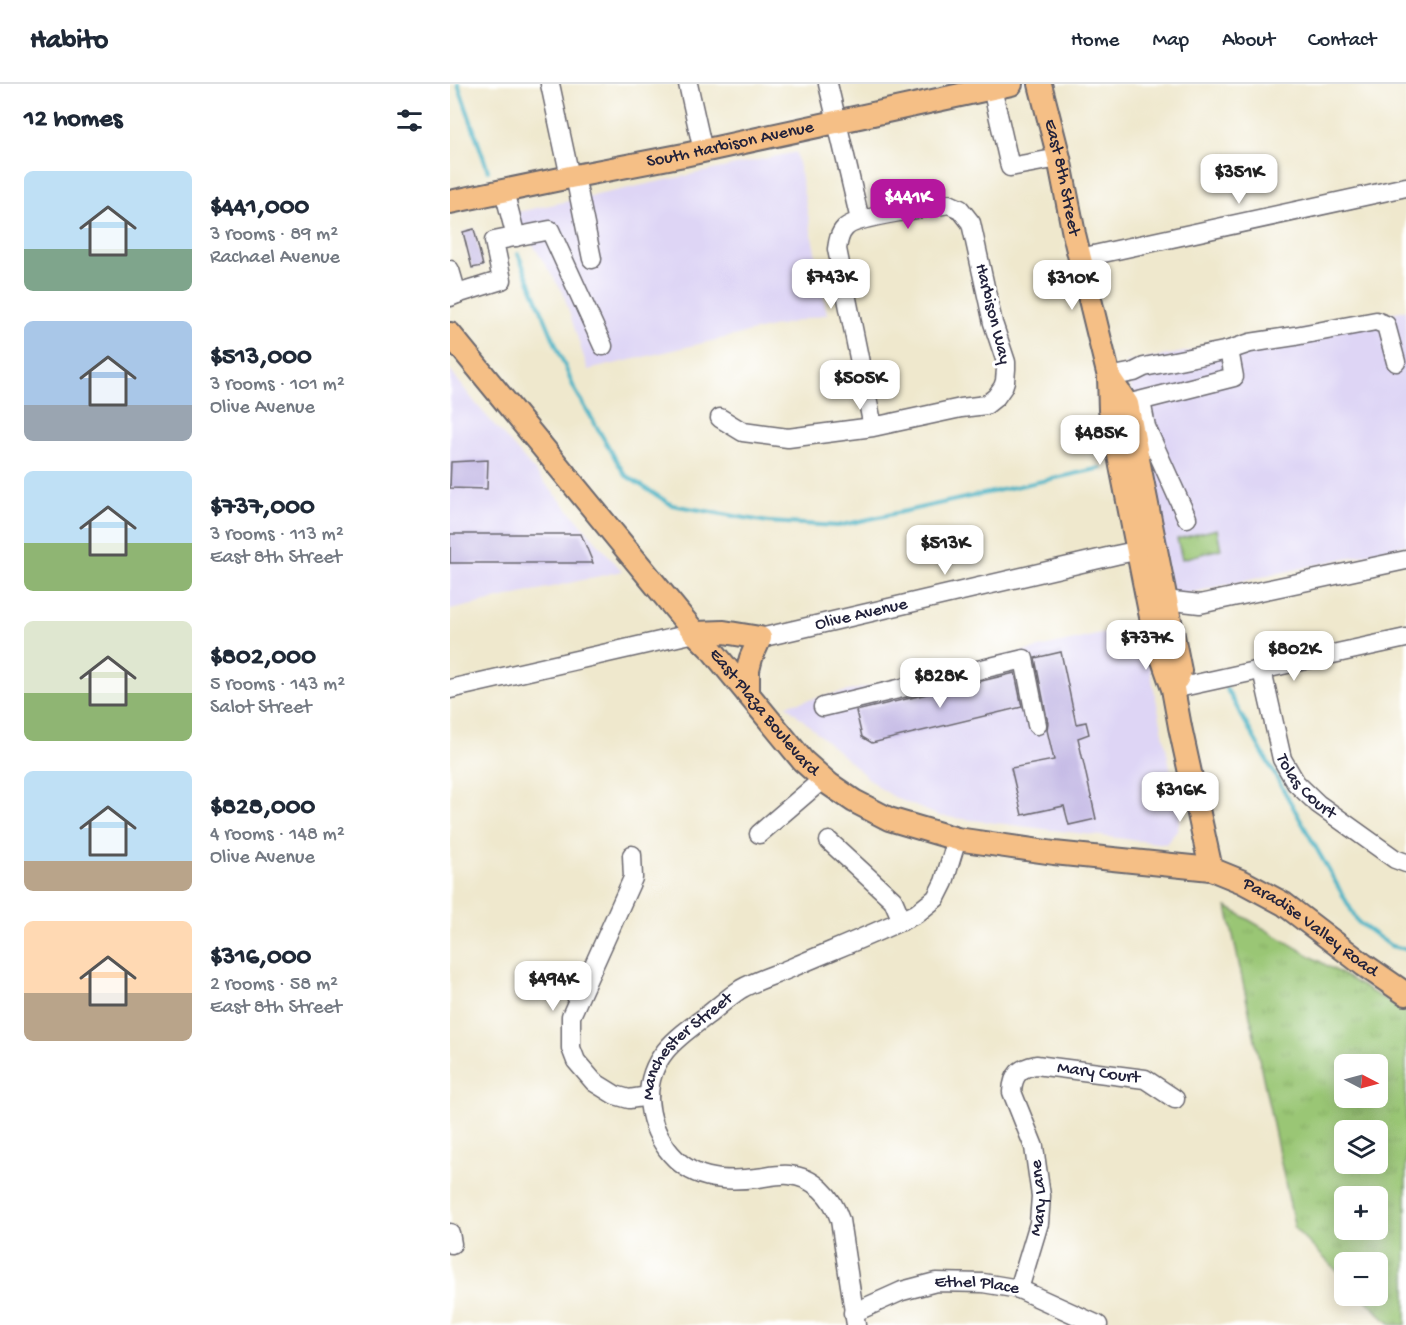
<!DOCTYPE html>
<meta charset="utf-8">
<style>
body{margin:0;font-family:"Gochi Hand",sans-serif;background:#f6f6f7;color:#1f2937;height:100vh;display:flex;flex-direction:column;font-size:22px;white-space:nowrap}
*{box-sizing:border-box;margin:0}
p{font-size:20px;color:#747a83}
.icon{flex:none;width:33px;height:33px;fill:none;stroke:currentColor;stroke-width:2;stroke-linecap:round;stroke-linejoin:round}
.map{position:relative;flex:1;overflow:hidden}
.sheet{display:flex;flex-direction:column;background:#fff;width:450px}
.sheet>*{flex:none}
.needle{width:39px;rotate:96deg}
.buttons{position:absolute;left:884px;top:970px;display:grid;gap:12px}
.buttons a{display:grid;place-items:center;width:54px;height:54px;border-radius:9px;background:#fff;box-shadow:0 3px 15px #0003;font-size:30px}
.price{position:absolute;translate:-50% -51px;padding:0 14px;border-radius:12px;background:#fff;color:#222;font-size:20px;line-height:39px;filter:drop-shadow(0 2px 3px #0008)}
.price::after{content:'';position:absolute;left:50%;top:36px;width:18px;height:14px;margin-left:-9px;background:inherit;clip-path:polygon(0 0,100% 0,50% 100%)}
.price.on{background:#b5179e;color:#fff}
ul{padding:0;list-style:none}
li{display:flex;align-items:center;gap:18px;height:150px;padding:0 24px}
li span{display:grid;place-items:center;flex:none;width:168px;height:120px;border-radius:9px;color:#555}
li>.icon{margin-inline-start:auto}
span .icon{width:72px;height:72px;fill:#fffc;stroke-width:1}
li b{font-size:26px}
h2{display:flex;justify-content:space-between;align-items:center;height:72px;padding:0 24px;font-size:26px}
header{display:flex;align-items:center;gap:36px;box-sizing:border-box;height:84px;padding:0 30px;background:#fff;border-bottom:2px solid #e0e1e3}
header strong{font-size:28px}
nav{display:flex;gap:33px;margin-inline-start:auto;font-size:21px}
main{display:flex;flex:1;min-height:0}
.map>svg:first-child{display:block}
.built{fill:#ded5f5}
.grass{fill:url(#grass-tufts);stroke:#5e7458;stroke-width:1.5;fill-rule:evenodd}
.park{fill:url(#park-crowns);stroke:#5e7458;stroke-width:1.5}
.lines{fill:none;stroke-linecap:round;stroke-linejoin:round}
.stream{stroke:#48b3c5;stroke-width:4}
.building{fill:#bfb4e3}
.minor-casing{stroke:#6a676e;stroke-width:21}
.major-casing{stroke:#6a676e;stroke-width:26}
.minor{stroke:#fff;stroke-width:18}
.major{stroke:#f5bf86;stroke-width:22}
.labels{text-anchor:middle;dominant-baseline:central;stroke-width:6;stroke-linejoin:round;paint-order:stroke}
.street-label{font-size:18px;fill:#22223b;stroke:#fff}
</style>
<header>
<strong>Habito</strong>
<nav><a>Home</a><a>Map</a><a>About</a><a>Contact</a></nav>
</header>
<main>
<section class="sheet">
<h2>12 homes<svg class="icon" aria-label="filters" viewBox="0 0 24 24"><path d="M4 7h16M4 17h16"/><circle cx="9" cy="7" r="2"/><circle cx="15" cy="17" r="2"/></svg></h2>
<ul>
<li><span style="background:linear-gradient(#bfe0f5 65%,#7fa58c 0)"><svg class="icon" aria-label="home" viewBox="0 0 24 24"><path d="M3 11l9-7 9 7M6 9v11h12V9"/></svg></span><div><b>$441,000</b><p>3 rooms · 89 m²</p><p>Rachael Avenue</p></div></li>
<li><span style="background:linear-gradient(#a9c7e8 70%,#9aa5b1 0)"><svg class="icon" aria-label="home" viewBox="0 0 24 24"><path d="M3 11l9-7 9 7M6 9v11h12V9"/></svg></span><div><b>$513,000</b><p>3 rooms · 101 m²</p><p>Olive Avenue</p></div></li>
<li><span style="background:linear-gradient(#bfe0f5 60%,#8fb573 0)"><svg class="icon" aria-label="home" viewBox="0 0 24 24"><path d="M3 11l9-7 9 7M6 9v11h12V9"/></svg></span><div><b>$737,000</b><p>3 rooms · 113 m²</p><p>East 8th Street</p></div></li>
<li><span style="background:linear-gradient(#dfe7d0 60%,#8fb573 0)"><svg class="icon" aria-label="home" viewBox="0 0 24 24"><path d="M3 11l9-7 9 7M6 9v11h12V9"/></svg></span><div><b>$802,000</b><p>5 rooms · 143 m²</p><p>Salot Street</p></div></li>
<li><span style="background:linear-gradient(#bfe0f5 75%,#b9a48a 0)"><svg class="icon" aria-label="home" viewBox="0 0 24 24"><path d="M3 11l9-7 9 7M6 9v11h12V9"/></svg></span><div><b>$828,000</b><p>4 rooms · 148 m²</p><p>Olive Avenue</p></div></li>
<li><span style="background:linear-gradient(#ffd9b3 60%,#b9a48a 0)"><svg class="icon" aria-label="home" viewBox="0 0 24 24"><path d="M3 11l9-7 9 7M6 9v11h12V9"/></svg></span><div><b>$316,000</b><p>2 rooms · 58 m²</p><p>East 8th Street</p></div></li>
</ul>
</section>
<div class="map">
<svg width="956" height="1241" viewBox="0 0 956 1241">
<defs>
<pattern id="grass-tufts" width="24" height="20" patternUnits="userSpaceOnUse" patternTransform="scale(1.5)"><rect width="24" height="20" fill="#9ac674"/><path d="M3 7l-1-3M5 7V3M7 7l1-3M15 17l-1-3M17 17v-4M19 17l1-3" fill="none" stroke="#84aa65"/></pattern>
<pattern id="park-crowns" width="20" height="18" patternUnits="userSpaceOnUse" patternTransform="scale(1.5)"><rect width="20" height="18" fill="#9ac674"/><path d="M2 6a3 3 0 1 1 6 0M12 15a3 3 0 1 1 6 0" fill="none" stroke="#84aa65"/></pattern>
</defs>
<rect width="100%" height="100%" fill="#fff"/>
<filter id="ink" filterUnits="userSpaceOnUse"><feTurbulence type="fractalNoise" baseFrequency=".0167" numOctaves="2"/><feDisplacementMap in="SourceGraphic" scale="12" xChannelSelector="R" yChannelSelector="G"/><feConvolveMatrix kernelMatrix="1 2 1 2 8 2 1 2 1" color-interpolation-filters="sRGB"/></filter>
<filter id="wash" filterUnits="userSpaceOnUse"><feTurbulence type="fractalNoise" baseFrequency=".008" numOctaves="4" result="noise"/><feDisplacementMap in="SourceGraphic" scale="24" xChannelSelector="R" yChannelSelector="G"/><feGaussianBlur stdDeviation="1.35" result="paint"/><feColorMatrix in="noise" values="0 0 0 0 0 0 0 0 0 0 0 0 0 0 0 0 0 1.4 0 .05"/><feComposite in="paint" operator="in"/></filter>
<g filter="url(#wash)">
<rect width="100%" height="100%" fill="#efe8cd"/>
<path class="built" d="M346 68 377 230 138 286 113 209 63 129Z
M956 226V461L722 513 676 279Z
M0 286 27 321 172 487 0 526Z
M691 541 730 732 728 745 716 760 489 732 446 714 427 702 336 621Z"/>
<path class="grass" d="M777 823 956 928V1241H941L912 1212H927V1179H894V1194L845 1145ZM894 981H927V1014H894ZM894 1047H927V1080H894ZM894 1113H927V1146H894Z"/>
<path class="park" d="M767 445 771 465 732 475 727 455Z"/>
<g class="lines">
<path class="stream" d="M8 0 38 87
M68 170 124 304 175 391 222 421 318 438 388 442 651 384
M776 604 908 838 941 862 956 865"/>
</g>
<g id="blocks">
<path class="building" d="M24 145 33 182 22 184 13 148Z
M38 376 37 405 0 404 1 378Z
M0 450H131L143 479H0Z
M611 568 626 640 636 638 639 650 628 654 646 735 619 741 614 722 572 731 561 684 604 676 597 646 598 639 585 574Z
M565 589 572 623 422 659 412 653 406 627Z"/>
</g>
</g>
<g filter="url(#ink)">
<use href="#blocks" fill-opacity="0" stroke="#6a676e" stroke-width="1.5"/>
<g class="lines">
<defs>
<g id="minor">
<path d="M100 0 120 93"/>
<path d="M238 0 253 67"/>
<path d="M378 0 410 136"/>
<path d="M542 4 560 83 609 74"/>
<path d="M125 92 142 175"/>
<path d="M54 107 66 153"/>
<path d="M630 174 956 103"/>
<path d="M0 186 7 210 0 213"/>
<path d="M7 210 52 196 44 157 100 146 153 262"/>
<path d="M659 293 684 288 694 283 779 266 800 259 845 252 926 237 936 241 946 278"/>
<path d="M691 317 696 343 737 434"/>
<path d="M677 320 784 293 779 266"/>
<path d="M270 334 293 348 338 354 423 343 511 324 536 321 546 313 553 303 555 297 556 285V278L543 239 521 139 510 125 499 120C481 123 404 133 395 144 389 150 388 158 387 165L423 343"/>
<path d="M715 516 750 520 956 476"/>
<path id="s1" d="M310 554 666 471 700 464"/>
<path id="s2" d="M812 586 832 675 846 699 868 720 945 775 956 779"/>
<path d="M0 605 245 549"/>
<path d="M723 605 956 554"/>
<path d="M373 623 574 575 587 641"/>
<path d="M309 750 373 695"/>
<path d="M379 757 443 816 452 837"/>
<path d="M182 771 183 794 121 932V964L126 977 144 998 165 1011 179 1015 199 1012"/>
<path d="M0 1149 2 1160"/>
<path id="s3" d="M569 1205 589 1139 591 1112 584 1063 562 1008C563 990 570 984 586 981L695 995 725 1015"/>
<path id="s4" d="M403 1229 452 1207 486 1198 533 1199 569 1205 648 1241"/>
<path id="s5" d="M406 1241 390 1136C382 1112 364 1093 339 1091 328 1090 317 1093 307 1094 272 1098 240 1096 217 1065 206 1050 200 1033 199 1015 198 972 229 952 259 930 269 922 280 912 291 905 307 896 325 891 341 884 383 866 426 849 466 830L486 814 494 798 507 755"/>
</g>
<g id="major">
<path id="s6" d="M590 0 609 74 624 150 659 293 660 326 700 528 706 556 723 605 730 643 761 785"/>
<path id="s7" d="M0 118 120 93 234 71 561 0"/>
<path id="s8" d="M0 250 245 549 261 565 353 677 379 700 404 717 439 735 507 755 604 769 761 785 793 798 834 820 914 881 956 910"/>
<path d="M659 293 677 320 730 587 727 595"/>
<path d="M245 549 274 548 310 554 301 574 298 586V610"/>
</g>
</defs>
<use href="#minor" class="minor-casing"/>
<use href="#major" class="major-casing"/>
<use href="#minor" class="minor"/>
<use href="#major" class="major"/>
</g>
</g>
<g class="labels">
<g class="street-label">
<text stroke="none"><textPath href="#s7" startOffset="286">South Harbison Avenue</textPath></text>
<text stroke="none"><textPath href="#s6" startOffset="96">East 8th Street</textPath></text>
<text transform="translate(542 230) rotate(76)">Harbison Way</text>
<text stroke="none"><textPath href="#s1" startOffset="104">Olive Avenue</textPath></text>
<text stroke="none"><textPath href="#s8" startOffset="492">East Plaza Boulevard</textPath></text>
<text stroke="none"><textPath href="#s2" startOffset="128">Tolas Court</textPath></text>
<text stroke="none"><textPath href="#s8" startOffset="1101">Paradise Valley Road</textPath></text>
<text stroke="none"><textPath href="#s5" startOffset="432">Manchester Street</textPath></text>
<text stroke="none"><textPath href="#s3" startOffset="308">Mary Court</textPath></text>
<text stroke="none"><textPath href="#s3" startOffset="94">Mary Lane</textPath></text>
<text stroke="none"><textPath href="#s4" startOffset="130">Ethel Place</textPath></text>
</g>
</g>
</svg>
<div class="buttons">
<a><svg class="needle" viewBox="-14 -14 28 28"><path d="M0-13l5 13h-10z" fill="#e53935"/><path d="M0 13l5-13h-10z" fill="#747a83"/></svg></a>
<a><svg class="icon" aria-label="layers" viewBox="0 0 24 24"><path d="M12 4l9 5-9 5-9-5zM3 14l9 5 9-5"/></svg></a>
<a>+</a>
<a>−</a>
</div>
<b class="price" style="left:789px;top:121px">$351K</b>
<b class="price on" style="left:458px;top:146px">$441K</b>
<b class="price" style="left:381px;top:226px">$743K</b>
<b class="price" style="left:622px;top:227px">$310K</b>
<b class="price" style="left:410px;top:327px">$505K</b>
<b class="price" style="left:650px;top:382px">$485K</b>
<b class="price" style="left:495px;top:492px">$513K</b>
<b class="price" style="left:696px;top:587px">$737K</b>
<b class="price" style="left:844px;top:598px">$802K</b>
<b class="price" style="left:490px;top:625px">$828K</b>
<b class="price" style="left:730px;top:739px">$316K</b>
<b class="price" style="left:103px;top:928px">$494K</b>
</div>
</main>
